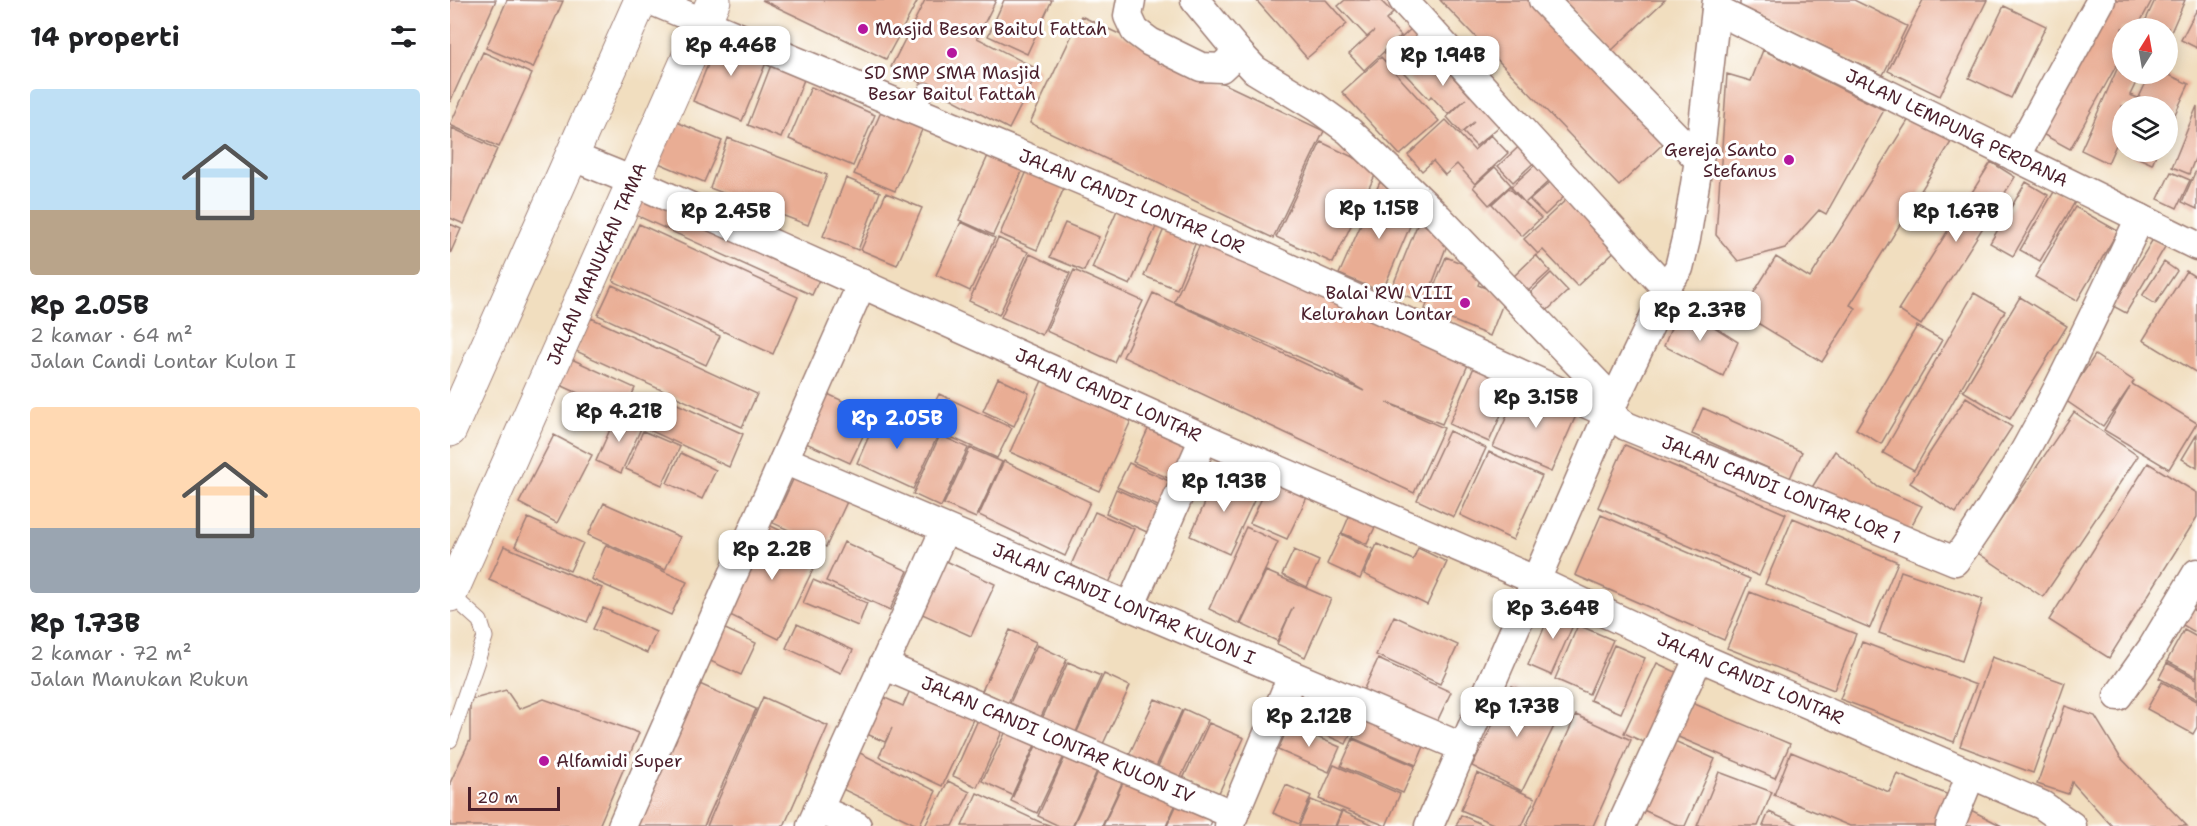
<!DOCTYPE html>
<html lang="id">
<meta charset="utf-8">
<style>
body{margin:0;font-family:"Shantell Sans",sans-serif;background:#f6f6f6;color:#202124;height:100vh;display:flex;flex-direction:column;font-size:22px;white-space:nowrap}
*{box-sizing:border-box;margin:0}
p{font-size:20px;color:#757577}
.icon{flex:none;width:33px;height:33px;fill:none;stroke:currentColor;stroke-width:2;stroke-linecap:round;stroke-linejoin:round}
.map{position:relative;flex:1;overflow:hidden}
.panel{display:flex;flex-direction:column;background:#fff;width:450px}
.panel>*{flex:none}
.needle{width:39px;rotate:11deg}
.buttons{position:absolute;left:1662px;top:18px;display:grid;gap:12px}
.buttons a{display:grid;place-items:center;width:66px;height:66px;border-radius:50%;background:#fff;box-shadow:0 3px 15px #0003;font-size:30px}
.scale{position:absolute;left:18px;bottom:15px;width:92px;box-sizing:border-box;padding-left:6px;border:3px solid #4a1f2b;border-top:0;font-size:16px;line-height:21px;white-space:nowrap;color:#4a1f2b;-webkit-text-stroke:4px #fff;paint-order:stroke}
.price{position:absolute;translate:-50% -51px;padding:0 14px;border-radius:12px;background:#fff;color:#222;font-size:20px;line-height:39px;filter:drop-shadow(0 2px 3px #0008)}
.price::after{content:'';position:absolute;left:50%;top:36px;width:18px;height:14px;margin-left:-9px;background:inherit;clip-path:polygon(0 0,100% 0,50% 100%)}
.price.selected{background:#2563eb;color:#fff}
ul{padding:0;list-style:none}
li{display:grid;align-content:center;gap:12px;height:318px;padding:0 30px}
li span{display:grid;place-items:center;height:186px;border-radius:6px;color:#555}
li>.icon{margin-inline-start:auto}
span .icon{width:108px;height:108px;fill:#fffc;stroke-width:1}
li b{font-size:26px}
h2{display:flex;justify-content:space-between;align-items:center;height:72px;padding:0 30px;font-size:26px}
main{display:flex;flex:1;min-height:0}
.map>svg:first-child{display:block}
.building{fill:#e9ad94}
.lines{fill:none;stroke-linecap:round;stroke-linejoin:round}
.service-casing{stroke:#9e7e75;stroke-width:17}
.minor-casing{stroke:#9e7e75;stroke-width:31}
.tertiary-casing{stroke:#9e7e75;stroke-width:35}
.service{stroke:#fff;stroke-width:15}
.minor{stroke:#fff;stroke-width:28}
.tertiary{stroke:#fff;stroke-width:33}
.poi-dot{fill:#b5179e;stroke:#fff;stroke-width:2}
.labels{text-anchor:middle;dominant-baseline:central;stroke-width:6;stroke-linejoin:round;paint-order:stroke}
.poi-label{font-size:18px;fill:#4a1f2b;stroke:#fff;text-anchor:start}
.street-label{font-size:18px;fill:#4a1f2b;stroke:#fff}
</style>
<main>
<section class="panel">
<h2>14 properti<svg class="icon" aria-label="filters" viewBox="0 0 24 24"><path d="M4 7h16M4 17h16"/><circle cx="9" cy="7" r="2"/><circle cx="15" cy="17" r="2"/></svg></h2>
<ul>
<li><span style="background:linear-gradient(#bfe0f5 65%,#b9a48a 0)"><svg class="icon" aria-label="home" viewBox="0 0 24 24"><path d="M3 11l9-7 9 7M6 9v11h12V9"/></svg></span><div><b>Rp 2.05B</b><p>2 kamar · 64 m²</p><p>Jalan Candi Lontar Kulon I</p></div></li>
<li><span style="background:linear-gradient(#ffd9b3 65%,#9aa5b1 0)"><svg class="icon" aria-label="home" viewBox="0 0 24 24"><path d="M3 11l9-7 9 7M6 9v11h12V9"/></svg></span><div><b>Rp 1.73B</b><p>2 kamar · 72 m²</p><p>Jalan Manukan Rukun</p></div></li>
</ul>
</section>
<div class="map">
<svg width="1747" height="826" viewBox="0 0 1747 826">
<rect width="100%" height="100%" fill="#fff"/>
<filter id="ink" filterUnits="userSpaceOnUse"><feTurbulence type="fractalNoise" baseFrequency=".0167" numOctaves="2"/><feDisplacementMap in="SourceGraphic" scale="12" xChannelSelector="R" yChannelSelector="G"/><feConvolveMatrix kernelMatrix="1 2 1 2 8 2 1 2 1" color-interpolation-filters="sRGB"/></filter>
<filter id="wash" filterUnits="userSpaceOnUse"><feTurbulence type="fractalNoise" baseFrequency=".008" numOctaves="4" result="noise"/><feDisplacementMap in="SourceGraphic" scale="24" xChannelSelector="R" yChannelSelector="G"/><feGaussianBlur stdDeviation="1.35" result="paint"/><feColorMatrix in="noise" values="0 0 0 0 0 0 0 0 0 0 0 0 0 0 0 0 0 1.4 0 .05"/><feComposite in="paint" operator="in"/></filter>
<g filter="url(#wash)">
<rect width="100%" height="100%" fill="#f1debf"/>
<g id="blocks">
<path class="building" d="M0 0H46L0 102Z
M57 0 113 1 83 68 36 48Z
M312 0H468L436 59Z
M475 0H546L527 38 589 70 559 129 441 67Z
M554 0H602L577 54 538 36Z
M806 0H876L897 24 857 58Z
M895 0H930L943 13 936 20 951 36 914 70 899 54 924 31 917 37 888 6Z
M990 0H1086L1219 138 1169 186Z
M1113 0H1215L1161 51Z
M1290 0H1404L1457 26 1433 75 1290 6Z
M1473 0H1537L1490 96 1438 71Z
M1657 0H1702L1687 28H1672V55L1620 149 1585 130Z
M1705 0H1735L1718 39V28H1692Z
M1554 6 1596 26 1561 98 1519 78Z
M1747 9V48L1731 40Z
M631 16 874 131 823 238 580 123Z
M961 29 1005 74 1003 77 1020 96 1024 92 1051 125 1026 146 1013 132 1024 122 1011 133 997 117 1016 99 998 114 981 96 979 99 935 53Z
M271 33 320 53 292 121 243 101Z
M1313 50 1434 110 1376 214 1369 210 1335 248 1288 261 1266 235 1277 74 1301 81Z
M33 52 82 74 49 147 0 125Z
M931 57 989 121 950 155 892 92Z
M1672 58V74H1690L1680 95 1688 98 1684 106H1672V131L1658 163 1631 150Z
M321 65 355 77 331 138 298 125Z
M1700 74H1717L1739 84 1718 129V106H1685Z
M361 87 425 115 403 166 339 139Z
M434 105 475 123 445 191 404 174Z
M1747 106V153L1739 174 1722 167Z
M1462 114 1503 139 1400 305 1406 308 1372 362 1291 313 1326 257 1360 278Z
M217 118 272 141 254 182 199 159Z
M996 120 1024 150 1041 135 1058 153 1025 184 1007 164 995 175 983 161 972 171 958 155Z
M2 128 47 149 14 224 0 218Z
M278 138 377 175 358 225 260 188Z
M1077 139 1092 155 1063 182 1048 166Z
M871 142 928 169 883 263 826 237Z
M542 147 576 163 543 235 509 220Z
M1675 152H1707L1702 164Z
M1088 162 1102 178 1075 203 1061 187Z
M1541 162 1565 177 1471 325 1448 310Z
M580 164 617 181 587 250 550 234Z
M1045 167 1061 185 1039 205 1023 187Z
M1747 168V209L1732 202Z
M1721 172 1740 180 1727 208 1708 199Z
M1107 176 1120 191 1095 215 1080 200Z
M396 178 430 192 408 250 373 236Z
M930 182 966 212 932 292 889 274Z
M1576 182 1598 195 1563 256 1540 243Z
M1059 188 1091 218 1072 236 1042 204Z
M1605 190 1625 202 1590 261 1570 250Z
M191 191 372 273 362 295 181 213Z
M436 193 472 208 447 265 411 250Z
M1118 198 1170 246 1127 286 1093 250 1088 254 1074 239Z
M671 201 710 218 680 285 642 268Z
M1625 207 1668 231 1627 301 1585 277Z
M972 213 1000 237 975 303 941 290Z
M511 222 545 238 520 291 486 275Z
M615 223 649 237 634 271 600 257Z
M0 224 11 229 0 254Z
M189 224 348 297 323 354 163 281Z
M716 224 748 237 727 289 694 276Z
M548 238 578 252 549 315 519 301Z
M1703 239 1715 247 1676 313 1663 306Z
M752 240 1021 358 992 424 936 402 994 428 964 493 673 357 703 293 914 391 876 369 724 302Z
M580 254 620 273 592 335 551 317Z
M1086 255 1100 271 1077 292 1064 276Z
M996 257 1033 272 1028 285 1056 296 1040 336 975 309Z
M1714 262 1727 271 1705 304 1692 296Z
M624 270 693 301 664 362 596 331Z
M1736 271 1747 278V373L1693 340Z
M1101 273 1118 291 1088 319 1072 301Z
M162 285 270 336 256 365 148 315Z
M1524 293 1555 311 1464 470 1433 453Z
M1570 297 1617 326 1560 419 1513 391Z
M1230 305 1288 342 1273 376 1214 346Z
M141 318 307 394 292 427 126 351Z
M1467 326 1492 340 1431 444 1406 429Z
M1645 355 1684 381 1682 384 1747 423 1719 469 1654 430 1680 387 1653 426 1615 400Z
M115 356 185 388 173 414 104 382Z
M1025 365 1065 383 1039 442 999 424Z
M595 374 684 414 649 491 560 452Z
M548 378 579 393 564 426 533 411Z
M1071 385 1128 411 1101 472 1043 447Z
M369 390 423 415 400 463 347 439Z
M489 394 562 428 547 458 474 425Z
M212 397 293 434 279 467 197 429Z
M1516 397 1562 427 1506 513 1460 483Z
M1253 408 1352 452 1340 478 1242 434Z
M430 411 487 437 463 489 407 463Z
M1624 412 1688 456 1593 597 1528 553Z
M167 414 192 426 171 473 146 461Z
M701 423 738 440 720 479 683 462Z
M193 431 230 447 212 485 176 469Z
M999 431 1036 448 1004 517 967 500Z
M1747 434V468L1732 459Z
M104 435 142 455 107 523 69 503Z
M490 435 518 448 491 507 463 494Z
M1175 445 1336 514 1309 576 1148 507Z
M520 448 552 462 526 518 494 504Z
M1385 451 1428 487 1472 506 1458 532 1361 489Z
M1039 452 1092 476 1063 540 1010 515Z
M231 453 266 470 252 499 217 483Z
M554 461 640 502 615 556 529 515Z
M679 463 721 482 710 507 667 487Z
M1698 463 1747 493V517L1659 658 1599 620Z
M348 469 401 493 376 547 323 523Z
M769 472 809 490 779 554 740 536Z
M821 479 858 495 837 539 800 523Z
M666 489 712 510 701 534 656 513Z
M154 503 230 537 215 570 138 535Z
M645 512 684 529 659 583 621 565Z
M901 512 927 523 917 544 892 533Z
M1151 515 1300 579 1274 640 1125 575Z
M78 518 133 543 120 571 65 546Z
M1343 518 1448 562 1420 628 1315 584Z
M315 523 372 551 329 639 272 611Z
M796 527 828 542 790 624 759 609Z
M891 534 923 549 910 579 877 564Z
M394 542 458 571 440 610 376 581Z
M927 544 963 560 968 548 997 562 977 605 914 574Z
M156 545 237 582 221 615 141 579Z
M54 546 152 588 137 622 39 580Z
M844 550 869 561 857 587 832 575Z
M494 560 545 584 521 636 470 613Z
M816 571 881 599 855 657 827 644 843 607 827 641 791 624Z
M1451 571 1533 599 1512 661 1429 633Z
M363 580 417 603 408 626 353 603Z
M1300 592 1406 634 1384 690 1277 648Z
M1104 605 1127 616 1101 675 1078 665Z
M153 608 206 632 197 653 143 629Z
M1740 608 1747 612V633L1731 624Z
M944 616 1008 645 990 684 926 655Z
M347 624 403 650 391 673 336 648Z
M1128 625 1163 640 1139 694 1105 679Z
M273 628 306 643 291 675 258 660Z
M560 630 586 642 558 703 532 691Z
M1734 630 1747 637V677L1717 661Z
M1412 642 1526 685 1504 742 1390 699Z
M587 645 617 659 591 717 560 703Z
M1164 645 1195 658 1171 713 1140 700Z
M1542 657 1615 683 1583 773 1510 746Z
M928 659 1001 692 983 730 910 697Z
M618 662 651 676 625 734 592 719Z
M1207 663 1232 675 1200 745 1174 733Z
M1717 663 1747 679V699L1709 678Z
M654 674 680 686 652 746 626 734Z
M245 682 306 709 254 826H180Z
M1712 682 1747 701V727L1743 734 1697 709Z
M1062 686 1112 710 1072 791 1022 766Z
M850 687 910 714 896 744 837 718Z
M461 688 524 717 492 786 429 757 442 728 435 742 410 731 426 694 453 706Z
M56 690 69 709 94 699 189 733 149 826H0V783L20 740V700Z
M313 697 378 726 334 826H257Z
M705 699 732 710 705 769 678 757Z
M1240 702 1340 744 1325 778 1226 736Z
M1615 706 1645 716 1670 757 1737 826H1662L1622 782 1618 794 1587 784Z
M917 708 979 735 966 765 903 738Z
M734 709 758 720 729 781 706 771Z
M531 713 555 725 527 787 503 776Z
M1126 715 1181 740 1160 788 1143 826H1076Z
M560 723 589 736 562 795 532 781Z
M759 723 794 738 768 795 733 779Z
M839 725 890 747 879 772 828 750Z
M590 737 617 750 587 813 561 801Z
M903 739 965 766 953 793 891 766Z
M1220 739 1265 759 1235 826H1229L1189 808Z
M620 746 652 760 622 826H609L588 816Z
M402 749 486 791 469 826 384 785Z
M1341 752 1439 792 1447 774 1506 798 1495 826H1400L1324 795Z
M653 761 677 772 652 826H623Z
M884 765 950 794 936 826 869 799Z
M678 772 730 795 716 826H653Z
M1269 772 1322 792 1308 826H1247Z
M1027 773 1085 798 1072 826H1048L1011 810Z
M498 781 520 792 503 826H475Z
M836 785 861 796 849 824 823 813Z
M527 793 590 822 602 826H512Z
M729 800 764 816 760 826H717Z
M861 800 891 812 885 826H849Z
M1513 806 1552 826H1505Z
M892 811 926 826H886Z
M1319 812 1342 822 1351 826H1313Z
M1011 815 1036 826H1006Z"/>
</g>
</g>
<g filter="url(#ink)">
<use href="#blocks" fill-opacity="0" stroke="#9e7e75" stroke-width="1.5"/>
<g class="lines">
<defs>
<path id="service" d="M466 113 476 90
M0 740 35 637 30 621 0 594"/>
<g id="minor">
<path id="s1" d="M200 0 808 254 1159 414 1176 426 1505 561C1581 456 1634 335 1690 218"/>
<path d="M681 0 678 16 685 31 700 42 751 67 771 68 788 52 745 0"/>
<path d="M953 0 1215 287"/>
<path d="M1093 0 1249 160"/>
<path id="s2" d="M1266 10 1747 246"/>
<path d="M788 52 805 70 866 107 899 131 988 217 1164 401"/>
<path id="s3" d="M121 156 183 181 754 438 1087 581 1249 657 1592 805 1622 826"/>
<path d="M1565 157 1651 0"/>
<path id="s4" d="M334 460 1014 748"/>
<path d="M680 607 754 438"/>
<path id="s5" d="M433 665 784 815"/>
<path d="M1668 696 1702 648 1747 573"/>
<path d="M368 809 407 826"/>
<path d="M172 826 412 283"/>
<path d="M361 826 495 529"/>
<path d="M779 826 842 676"/>
<path d="M979 826 1164 401 1214 296 1215 287 1229 268 1236 239 1249 160 1267 0"/>
<path d="M1171 826 1249 657"/>
<path d="M1500 826 1521 774"/>
</g>
<g id="tertiary">
<path d="M0 430 191 0"/>
<path id="s6" d="M0 595 264 0"/>
</g>
</defs>
<use href="#service" class="service-casing"/>
<use href="#minor" class="minor-casing"/>
<use href="#tertiary" class="tertiary-casing"/>
<use href="#service" class="service"/>
<use href="#minor" class="minor"/>
<use href="#tertiary" class="tertiary"/>
</g>
</g>
<g class="poi-dot">
<circle cx="413" cy="29" r="6"/>
<circle cx="502" cy="53" r="6"/>
<circle cx="1339" cy="160" r="6"/>
<circle cx="1015" cy="303" r="6"/>
<circle cx="94" cy="761" r="6"/>
</g>
<g class="labels">
<g class="poi-label">
<text x="425" y="29">Masjid Besar Baitul Fattah</text>
<text x="502" y="73" text-anchor="middle">SD SMP SMA Masjid<tspan x="502" dy="21">Besar Baitul Fattah</tspan></text>
<text x="1327" y="150" text-anchor="end">Gereja Santo<tspan x="1327" dy="21">Stefanus</tspan></text>
<text x="1003" y="293" text-anchor="end">Balai RW VIII<tspan x="1003" dy="21">Kelurahan Lontar</tspan></text>
<text x="106" y="761">Alfamidi Super</text>
</g>
<g class="street-label">
<text stroke="none"><textPath href="#s2" startOffset="268">JALAN LEMPUNG PERDANA</textPath></text>
<text stroke="none"><textPath href="#s1" startOffset="522">JALAN CANDI LONTAR LOR</textPath></text>
<text stroke="none"><textPath href="#s6" startOffset="362">JALAN MANUKAN TAMA</textPath></text>
<text stroke="none"><textPath href="#s3" startOffset="588">JALAN CANDI LONTAR</textPath></text>
<text stroke="none"><textPath href="#s1" startOffset="1233">JALAN CANDI LONTAR LOR 1</textPath></text>
<text stroke="none"><textPath href="#s4" startOffset="369">JALAN CANDI LONTAR KULON I</textPath></text>
<text stroke="none"><textPath href="#s3" startOffset="1290">JALAN CANDI LONTAR</textPath></text>
<text stroke="none"><textPath href="#s5" startOffset="190">JALAN CANDI LONTAR KULON IV</textPath></text>
</g>
</g>
</svg>
<div class="buttons">
<a><svg class="needle" viewBox="-14 -14 28 28"><path d="M0-13l5 13h-10z" fill="#e53935"/><path d="M0 13l5-13h-10z" fill="#757577"/></svg></a>
<a><svg class="icon" aria-label="layers" viewBox="0 0 24 24"><path d="M12 4l9 5-9 5-9-5zM3 14l9 5 9-5"/></svg></a>
</div>
<div class="scale">20 m</div>
<b class="price" style="left:281px;top:77px">Rp 4.46B</b>
<b class="price" style="left:993px;top:87px">Rp 1.94B</b>
<b class="price" style="left:929px;top:240px">Rp 1.15B</b>
<b class="price" style="left:276px;top:243px">Rp 2.45B</b>
<b class="price" style="left:1506px;top:243px">Rp 1.67B</b>
<b class="price" style="left:1250px;top:342px">Rp 2.37B</b>
<b class="price" style="left:1086px;top:429px">Rp 3.15B</b>
<b class="price" style="left:169px;top:443px">Rp 4.21B</b>
<b class="price selected" style="left:447px;top:450px">Rp 2.05B</b>
<b class="price" style="left:774px;top:513px">Rp 1.93B</b>
<b class="price" style="left:322px;top:581px">Rp 2.2B</b>
<b class="price" style="left:1103px;top:640px">Rp 3.64B</b>
<b class="price" style="left:1067px;top:738px">Rp 1.73B</b>
<b class="price" style="left:859px;top:748px">Rp 2.12B</b>
</div>
</main>
